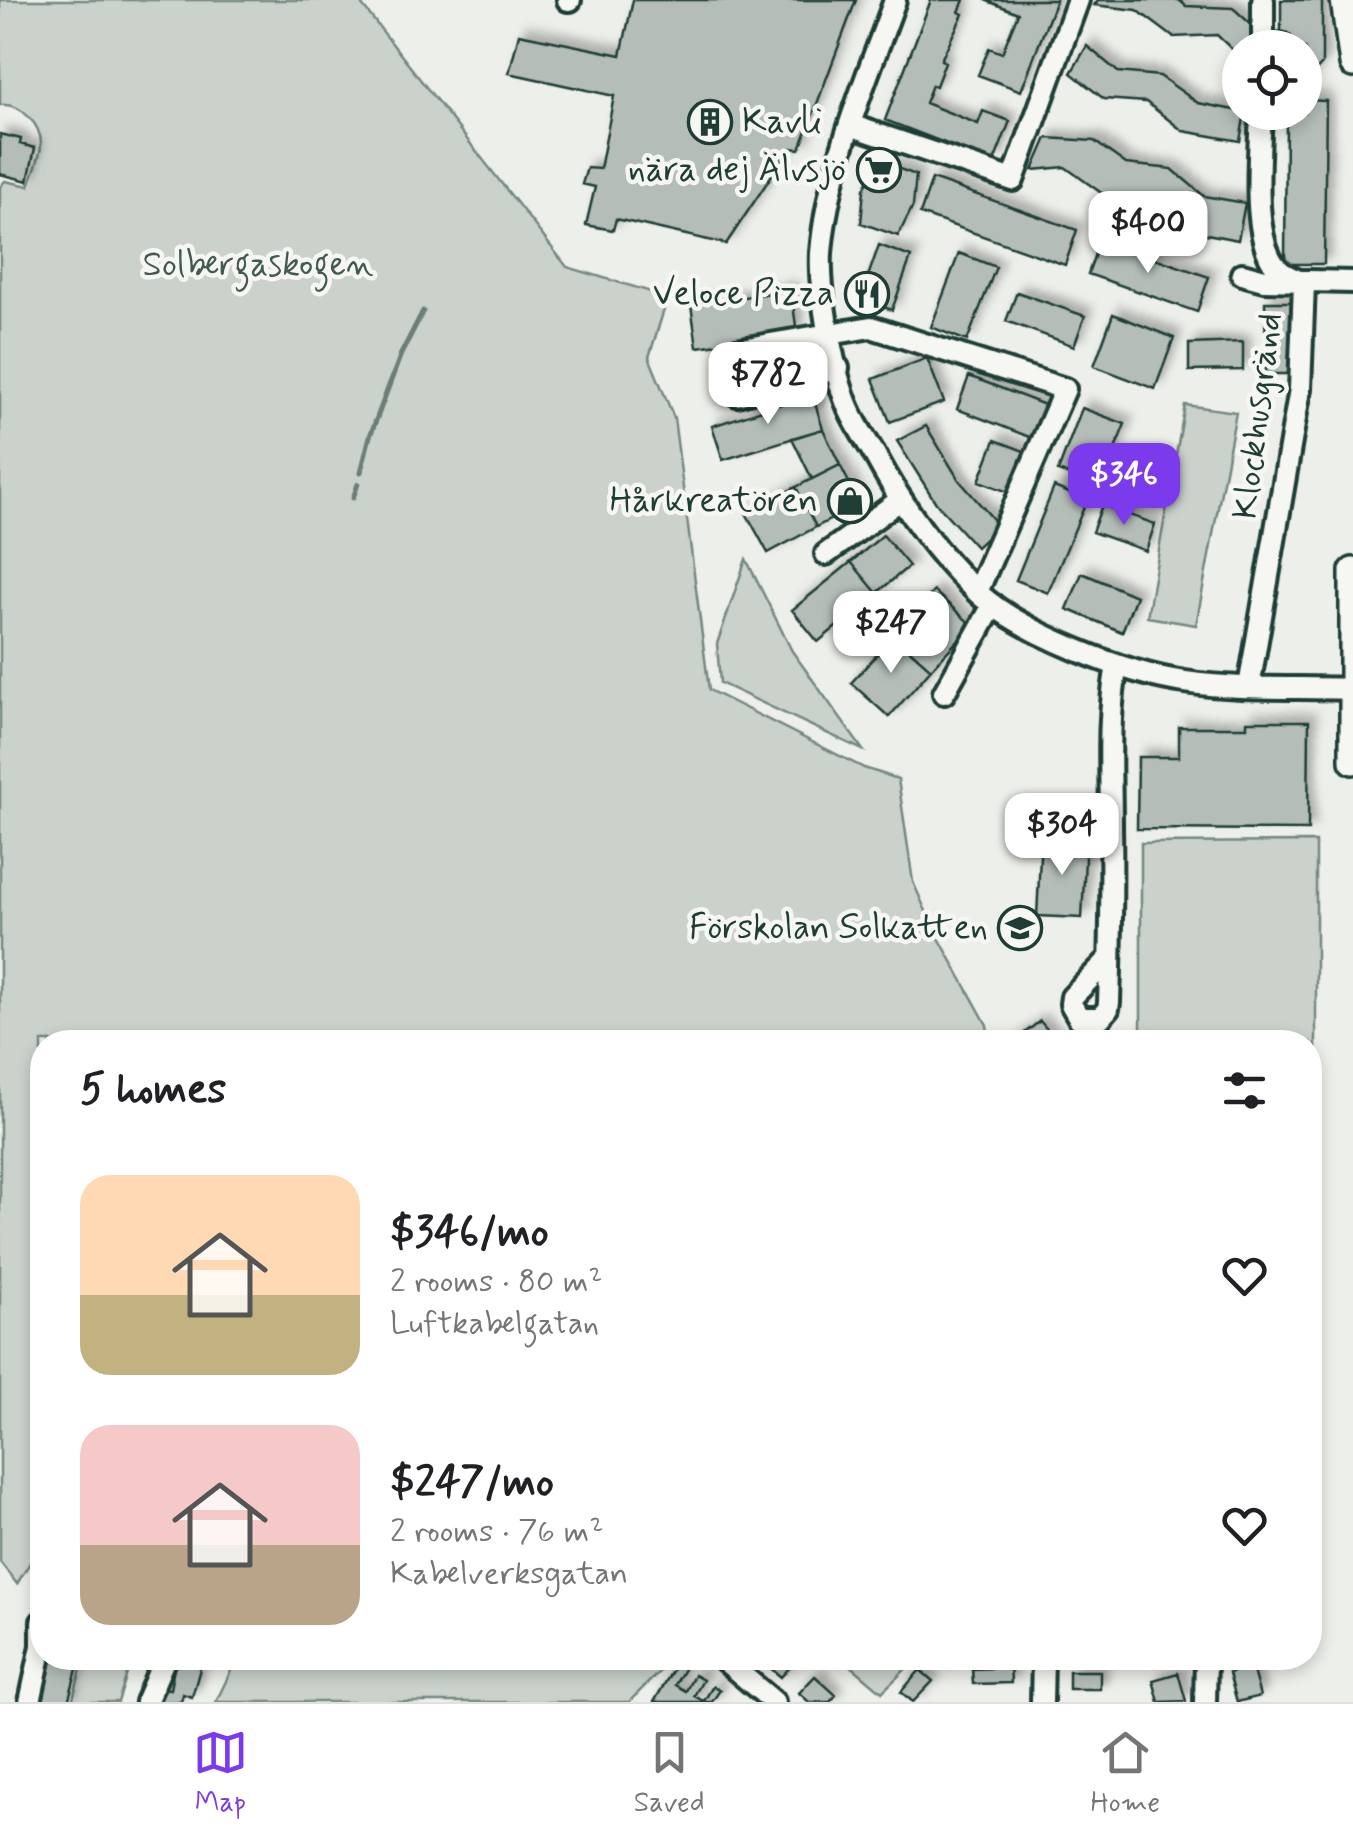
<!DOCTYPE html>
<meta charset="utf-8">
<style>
body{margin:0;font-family:Mynerve,sans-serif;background:#f2f2f2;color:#202124;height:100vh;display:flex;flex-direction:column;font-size:38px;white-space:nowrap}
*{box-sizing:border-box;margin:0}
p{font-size:32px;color:#757577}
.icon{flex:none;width:55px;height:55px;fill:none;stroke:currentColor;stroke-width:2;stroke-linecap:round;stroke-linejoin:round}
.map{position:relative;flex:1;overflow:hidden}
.panel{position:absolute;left:30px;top:1030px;width:1292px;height:640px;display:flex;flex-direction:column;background:#fff;border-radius:40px;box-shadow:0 5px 15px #0003}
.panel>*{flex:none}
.buttons{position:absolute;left:1222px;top:30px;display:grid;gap:20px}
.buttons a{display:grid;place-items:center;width:100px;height:100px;border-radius:50%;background:#fff;box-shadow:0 5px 15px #0003;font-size:50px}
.price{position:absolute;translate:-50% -85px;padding:0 22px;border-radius:20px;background:#fff;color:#222;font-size:32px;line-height:65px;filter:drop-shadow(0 2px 5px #0008)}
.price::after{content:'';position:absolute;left:50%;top:60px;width:30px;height:22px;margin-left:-15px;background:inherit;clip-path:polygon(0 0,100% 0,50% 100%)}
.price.current{background:#7c3aed;color:#fff}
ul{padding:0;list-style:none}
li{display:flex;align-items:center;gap:30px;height:250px;padding:0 50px}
li span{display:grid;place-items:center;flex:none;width:280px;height:200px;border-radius:30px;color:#555}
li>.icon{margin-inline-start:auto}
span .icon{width:120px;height:120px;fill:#fffc;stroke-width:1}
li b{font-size:42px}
h2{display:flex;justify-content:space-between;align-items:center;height:120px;padding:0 50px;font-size:42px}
.dock{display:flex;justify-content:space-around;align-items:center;height:140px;border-top:2px solid #e0e0e0;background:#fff;font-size:28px;color:#757577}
.dock a{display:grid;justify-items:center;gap:5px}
.dock .current{color:#7c3aed}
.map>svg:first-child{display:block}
.green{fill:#cbd2cc;stroke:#758880;stroke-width:2.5}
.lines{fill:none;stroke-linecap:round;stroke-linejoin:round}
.stream{stroke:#6c7e77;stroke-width:5}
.building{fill:#b4bdb8;stroke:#1f3d34;stroke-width:2.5;filter:url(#shadow)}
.minor-casing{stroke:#1f3d34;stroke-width:28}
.major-casing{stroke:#1f3d34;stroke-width:32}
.minor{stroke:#f6f6f2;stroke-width:20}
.major{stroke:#f6f6f2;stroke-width:25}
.labels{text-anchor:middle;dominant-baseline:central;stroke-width:9;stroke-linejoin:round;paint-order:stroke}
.poi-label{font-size:35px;fill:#1f3d34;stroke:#f6f6f2;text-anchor:end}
.park-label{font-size:35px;fill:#415b52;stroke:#f6f6f2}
.street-label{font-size:35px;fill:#1f3d34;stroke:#f6f6f2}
</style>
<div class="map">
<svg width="1353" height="1702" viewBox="0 0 1353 1702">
<defs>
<filter id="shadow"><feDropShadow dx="7" dy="-7" stdDeviation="5" flood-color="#0004"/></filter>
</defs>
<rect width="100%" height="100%" fill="#edefea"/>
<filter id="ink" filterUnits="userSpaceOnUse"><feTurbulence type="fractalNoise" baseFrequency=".01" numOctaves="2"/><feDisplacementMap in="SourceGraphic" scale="20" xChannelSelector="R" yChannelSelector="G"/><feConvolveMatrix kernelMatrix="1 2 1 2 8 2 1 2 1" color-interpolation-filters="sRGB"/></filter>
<g filter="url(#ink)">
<path class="green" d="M0 0H358L567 267 668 297 649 357 674 418 709 690 864 768 898 779 913 882 933 927 987 1025 989 1042H42V1543L17 1584 0 1562V187L5 181 29 186C33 173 40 159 41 146 42 125 21 103 0 105Z
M1185 405 1236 412 1196 625 1147 617Z
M746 559 792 651 863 750 720 683 717 644Z
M1316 842V1091H1310V1042H1141V843Z
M84 1658H132L118 1702H72Z
M237 1658H673L629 1702H216Z
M842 1658H917L882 1692Z"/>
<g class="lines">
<path class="stream" d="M361 472 370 436 401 354 423 311
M353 498 358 484"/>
</g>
<path class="building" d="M633 0H856L800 149 790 148 726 244 616 219 613 230 586 225 595 187 582 184 587 168 600 169 614 96 509 73 519 34 621 55Z
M931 0H964L959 12 963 14 941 60 945 62 936 86 932 85 925 103 978 124 983 111 1010 121 994 162 885 120Z
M985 0H1056L1021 91 978 75 989 48 1002 53 1018 13Z
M1098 0H1179L1186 6 1233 8 1253 26 1249 48H1240V57L1217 35 1173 37 1137 10 1094 5Z
M1281 0H1322V64L1310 77 1305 78V48H1281Z
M1087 46 1118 72 1160 76 1198 103 1245 112 1240 141 1183 131 1146 102 1104 99 1071 73Z
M1305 100 1326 101 1324 264H1285L1286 112H1305Z
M0 134 21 139 20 144 35 148 28 181 0 174Z
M1047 138 1094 141 1126 164 1172 169 1204 196 1245 203 1238 240 1186 230 1151 201 1107 197 1065 167 1033 170Z
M878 161 916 175 913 206 898 236 861 223 864 189Z
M932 179 1077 230 1065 265 920 214Z
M1100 239 1209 277 1197 312 1088 274Z
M879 245 911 257 892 310 860 299Z
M959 253 996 267 967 341 931 327Z
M791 290 797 333 697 347 691 305Z
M1017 292 1085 316 1074 346 1006 321Z
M1265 302H1296V374H1266Z
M1113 314 1174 338 1155 389 1094 366Z
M1243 342V370L1189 371V344Z
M927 358 944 402 890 422 873 379Z
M969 376 1045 405 1032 438 957 409Z
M812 394 823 429 723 460 712 426Z
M1082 408 1125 424 1100 487 1058 471Z
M926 426 959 480 999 526 976 547 936 503 897 441Z
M823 429 840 465 812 479 792 438Z
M995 440 1024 451 1008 492 979 481Z
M840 465 860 504 816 527 796 487Z
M796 487 816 527 768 553 746 513Z
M1054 487 1087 500 1048 593 1016 580Z
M1102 505 1155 524 1146 551 1092 532Z
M883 535 909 566 877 593 851 562Z
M851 562 877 593 818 642 792 610Z
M1082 573 1136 596 1122 632 1067 609Z
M934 591 972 625 931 669 894 636Z
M894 636 931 669 889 717 851 683Z
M1247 721H1309L1308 830 1137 829 1138 757H1179V727H1247Z
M1041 837 1086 839 1082 918 1037 916Z
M1040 1021 1058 1042H1013Z
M51 1658H80L68 1702H40Z
M176 1658H203L192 1697 183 1694 181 1702H158L162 1688 170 1689Z
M767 1658H798L781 1677 763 1662Z
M993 1658H1010L1011 1683 973 1684 972 1669 993 1668Z
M1232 1658H1256L1260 1669 1253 1671 1260 1696 1237 1702 1229 1673 1236 1671Z
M676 1664 684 1669 675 1685 686 1691 694 1675 703 1680 694 1696 704 1701 713 1686 720 1690 712 1702H654Z
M920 1670 933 1681 913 1702 901 1692Z
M1069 1671H1100V1689H1069Z
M1178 1673 1186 1701 1159 1702 1153 1680Z
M815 1676 836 1695 830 1702H809L799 1693Z"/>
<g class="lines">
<defs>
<path id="minor" d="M568 0H570
M895 0C866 81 828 166 821 253 819 292 833 373 849 409 856 425 866 440 875 455 902 505 936 554 978 593 1021 633 1127 674 1185 682 1239 690 1296 687 1351 689
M1263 48V0
M1279 48 1281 44
M850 125 1013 180 1078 0
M1242 274 1264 280 1353 282
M838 368 737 395 730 351 871 327 1065 389 977 592
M826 554 900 500
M1249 687 1300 389 1304 283C1295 279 1284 276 1277 268 1250 238 1260 151 1261 112
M944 693 993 605
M1110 958 1072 997 1071 1004 1079 1018H1100L1108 1009 1109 1002C1111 944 1112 885 1111 826 1111 772 1107 718 1117 665
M722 1658 774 1702
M30 1702 42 1646V1622
M146 1702 165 1658
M1042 1702 1043 1658
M1205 1702 1206 1658"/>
<path id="major" d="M1344 0 1353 64
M1353 571V761"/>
</defs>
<use href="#minor" class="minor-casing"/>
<use href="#major" class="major-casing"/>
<use href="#minor" class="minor"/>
<use href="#major" class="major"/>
</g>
</g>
<defs>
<symbol id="building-ring" viewBox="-11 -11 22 22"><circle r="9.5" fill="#f6f6f2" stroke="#1f3d34" stroke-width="1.5"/><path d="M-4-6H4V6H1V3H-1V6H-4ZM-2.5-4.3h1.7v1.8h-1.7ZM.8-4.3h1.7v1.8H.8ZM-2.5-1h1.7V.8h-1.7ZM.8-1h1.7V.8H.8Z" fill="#1f3d34"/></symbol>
<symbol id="supermarket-ring" viewBox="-11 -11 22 22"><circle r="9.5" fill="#f6f6f2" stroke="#1f3d34" stroke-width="1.5"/><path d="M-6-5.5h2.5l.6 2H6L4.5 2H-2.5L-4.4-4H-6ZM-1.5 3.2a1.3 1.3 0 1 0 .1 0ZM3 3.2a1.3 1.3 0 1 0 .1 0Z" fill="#1f3d34"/></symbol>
<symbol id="restaurant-ring" viewBox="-11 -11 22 22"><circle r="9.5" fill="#f6f6f2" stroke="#1f3d34" stroke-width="1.5"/><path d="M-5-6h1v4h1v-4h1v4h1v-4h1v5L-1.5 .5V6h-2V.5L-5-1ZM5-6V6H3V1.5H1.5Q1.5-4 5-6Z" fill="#1f3d34"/></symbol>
<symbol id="shop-ring" viewBox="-11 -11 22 22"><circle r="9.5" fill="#f6f6f2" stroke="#1f3d34" stroke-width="1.5"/><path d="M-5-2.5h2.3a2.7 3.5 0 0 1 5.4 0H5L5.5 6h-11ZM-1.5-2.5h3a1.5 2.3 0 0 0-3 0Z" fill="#1f3d34"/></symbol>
<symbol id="school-ring" viewBox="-11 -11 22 22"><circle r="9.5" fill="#f6f6f2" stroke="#1f3d34" stroke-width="1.5"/><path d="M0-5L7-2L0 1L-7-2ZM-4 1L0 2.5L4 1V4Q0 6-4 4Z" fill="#1f3d34"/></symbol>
</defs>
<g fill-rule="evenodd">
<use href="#building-ring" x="685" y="97" width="50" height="50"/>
<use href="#supermarket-ring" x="854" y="145" width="50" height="50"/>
<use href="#restaurant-ring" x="842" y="269" width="50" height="50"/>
<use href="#shop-ring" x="825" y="476" width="50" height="50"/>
<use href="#school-ring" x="995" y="903" width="50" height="50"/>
</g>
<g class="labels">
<g class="poi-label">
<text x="742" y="122" text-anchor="start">Kavli</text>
<text x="846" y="170">nära dej Älvsjö</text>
<text x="834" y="294">Veloce Pizza</text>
<text x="818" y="501">Hårkreatören</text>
<text x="988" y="928">Förskolan Solkatten</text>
</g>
<g class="park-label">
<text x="258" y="265">Solbergaskogen</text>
</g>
<g class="street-label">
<text transform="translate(1258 416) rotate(-83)">Klockhusgränd</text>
</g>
</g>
</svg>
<div class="buttons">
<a><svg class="icon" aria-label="locate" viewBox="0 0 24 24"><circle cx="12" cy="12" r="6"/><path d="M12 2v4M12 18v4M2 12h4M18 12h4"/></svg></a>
</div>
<b class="price" style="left:1148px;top:276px">$400</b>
<b class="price" style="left:768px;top:427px">$782</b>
<b class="price current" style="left:1124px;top:528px">$346</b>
<b class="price" style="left:891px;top:676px">$247</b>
<b class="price" style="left:1062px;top:878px">$304</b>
<section class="panel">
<h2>5 homes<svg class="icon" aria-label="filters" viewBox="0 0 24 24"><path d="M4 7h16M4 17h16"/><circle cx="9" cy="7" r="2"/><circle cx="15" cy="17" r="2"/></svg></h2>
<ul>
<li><span style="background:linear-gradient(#ffd9b3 60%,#c2b280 0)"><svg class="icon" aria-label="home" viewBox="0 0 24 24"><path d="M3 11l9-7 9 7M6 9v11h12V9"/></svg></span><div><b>$346/mo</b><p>2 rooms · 80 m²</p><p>Luftkabelgatan</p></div><svg class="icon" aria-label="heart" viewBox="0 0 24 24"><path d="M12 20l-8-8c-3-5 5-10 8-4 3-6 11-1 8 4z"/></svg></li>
<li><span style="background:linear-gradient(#f6c9c9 60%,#b9a48a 0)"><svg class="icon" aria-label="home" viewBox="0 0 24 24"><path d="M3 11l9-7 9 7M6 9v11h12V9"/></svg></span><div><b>$247/mo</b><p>2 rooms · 76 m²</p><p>Kabelverksgatan</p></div><svg class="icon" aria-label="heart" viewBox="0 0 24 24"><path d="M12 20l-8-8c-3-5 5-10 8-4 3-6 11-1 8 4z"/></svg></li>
</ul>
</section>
</div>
<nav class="dock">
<a class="current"><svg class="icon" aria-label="map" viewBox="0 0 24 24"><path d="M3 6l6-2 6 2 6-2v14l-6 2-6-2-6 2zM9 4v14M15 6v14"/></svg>Map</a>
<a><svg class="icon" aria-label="saved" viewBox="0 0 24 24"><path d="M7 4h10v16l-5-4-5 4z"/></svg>Saved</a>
<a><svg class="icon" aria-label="home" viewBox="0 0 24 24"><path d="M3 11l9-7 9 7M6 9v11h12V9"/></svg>Home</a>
</nav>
